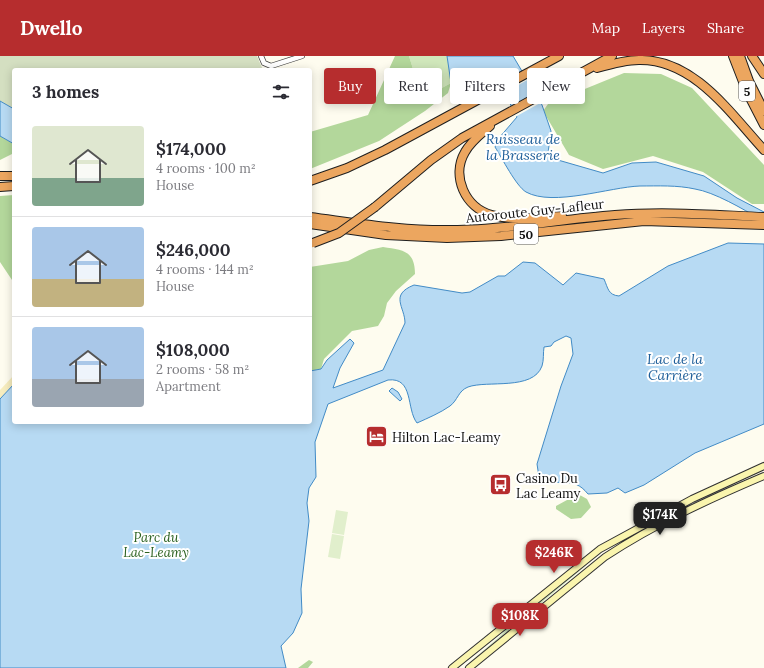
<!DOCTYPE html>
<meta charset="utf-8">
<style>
body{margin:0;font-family:Lora,serif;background:#f7f7f7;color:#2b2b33;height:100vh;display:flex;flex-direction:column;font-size:15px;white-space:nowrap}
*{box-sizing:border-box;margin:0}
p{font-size:13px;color:#7c7c81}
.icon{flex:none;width:22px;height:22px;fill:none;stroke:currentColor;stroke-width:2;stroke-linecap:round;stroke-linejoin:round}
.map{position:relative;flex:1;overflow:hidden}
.panel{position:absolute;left:12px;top:12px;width:300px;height:356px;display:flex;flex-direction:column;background:#fff;border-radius:4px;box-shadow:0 2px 10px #0003}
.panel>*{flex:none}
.banner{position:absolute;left:324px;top:12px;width:380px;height:36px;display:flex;gap:8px}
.price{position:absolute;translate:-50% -34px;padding:0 9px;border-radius:8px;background:#b62d2e;color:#fff;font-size:13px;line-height:26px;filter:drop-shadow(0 1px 2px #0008)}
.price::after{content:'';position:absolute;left:50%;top:24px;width:12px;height:9px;margin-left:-6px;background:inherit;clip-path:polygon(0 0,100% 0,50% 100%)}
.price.active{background:#222;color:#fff}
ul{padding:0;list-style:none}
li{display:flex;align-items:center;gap:12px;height:100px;padding:0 20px}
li+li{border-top:1px solid #e1e1e2}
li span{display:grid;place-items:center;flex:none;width:112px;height:80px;border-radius:4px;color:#555}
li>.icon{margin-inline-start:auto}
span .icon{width:48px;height:48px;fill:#fffc;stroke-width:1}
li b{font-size:17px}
h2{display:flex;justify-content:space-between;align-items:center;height:48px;padding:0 20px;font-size:17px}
.tag{padding:0 14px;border-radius:4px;background:#fff;box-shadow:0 2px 10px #0003;font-size:14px;line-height:36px}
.tag.active{background:#b62d2e;color:#fff}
header{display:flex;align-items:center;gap:24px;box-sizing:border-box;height:56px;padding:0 20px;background:#b62d2e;color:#fff}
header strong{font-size:19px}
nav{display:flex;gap:22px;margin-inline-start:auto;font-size:14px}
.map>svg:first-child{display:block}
.green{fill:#d0e7bb}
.forest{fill:#b3d79b}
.sand{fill:#f7edbe}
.cemetery{fill:#d4dfc1}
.pitch{fill:#e1efcc}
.water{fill:#b7daf3;stroke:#428bc6}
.pier{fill:#fefcef}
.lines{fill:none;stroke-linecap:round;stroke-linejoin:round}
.street-casing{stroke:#414141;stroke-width:6}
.secondary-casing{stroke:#303030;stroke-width:8}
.highway-casing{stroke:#1f1f1f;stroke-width:10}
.street{stroke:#fff;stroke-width:4.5}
.secondary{stroke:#faf5ae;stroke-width:6}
.highway{stroke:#eca65f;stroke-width:8}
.highway-bridge-casing{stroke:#1f1f1f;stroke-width:10;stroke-linecap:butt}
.highway-bridge{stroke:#eca65f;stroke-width:8}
.labels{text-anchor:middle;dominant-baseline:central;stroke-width:4;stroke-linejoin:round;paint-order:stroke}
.shield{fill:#fff;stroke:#565656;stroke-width:1}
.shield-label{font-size:12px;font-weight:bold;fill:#0e0e0e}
.street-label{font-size:13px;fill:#0e0e0e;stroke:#fff}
.poi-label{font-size:13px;fill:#0e0e0e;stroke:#fff;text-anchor:start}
.park-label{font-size:13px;font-style:italic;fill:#2c6221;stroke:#fff}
.water-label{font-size:14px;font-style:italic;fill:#1e5e99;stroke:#fff}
</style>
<header>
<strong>Dwello</strong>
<nav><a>Map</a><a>Layers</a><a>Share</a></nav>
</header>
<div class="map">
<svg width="764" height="612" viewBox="0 0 764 612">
<rect width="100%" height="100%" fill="#fefcef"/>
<path class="green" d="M409 0H447L451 27 427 40 418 29Z
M588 508 463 612 499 581 521 558Z"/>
<path class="forest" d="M395 0H409L418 29 427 40 451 27 448 37 425 55 379 85 310 113V76L368 59Z
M624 17 661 18 692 32 764 109V148H752L703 116 653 100 603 113 569 99 543 55 548 48Z
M0 80 14 88V97L0 104Z
M14 139V227L0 206V140Z
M383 191C402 194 415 194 415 218L396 235 387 247 384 260 378 270 352 275 324 303 321 313 310 315V211L348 205 369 194Z
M578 438 587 443 591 451 581 462 571 463 556 453V450Z
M309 604 313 606 308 612H298Z"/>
<path class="sand" d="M14 319V328L0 343V334Z"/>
<path class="cemetery" d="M0 0H257L263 14H14V53L0 45Z"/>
<path class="pitch" d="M336 454 348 456 344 479 332 477Z
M332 478 344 480 340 503 328 501Z"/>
<path class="water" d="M447 0H513L542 49 551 75 548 97 551 102 603 117 632 107 656 106 704 120 737 142 764 156 760 163C743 153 714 136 695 133 677 129 658 130 640 130 610 131 553 151 526 136 516 130 502 102 495 91L499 82 517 61 494 17 451 27Z
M0 45 14 53V88L0 80Z
M728 187 764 188V368L695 397 644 429 625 437 618 432 607 437 588 438C572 418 560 433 539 421L537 408 561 330 573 298 571 282 566 280 554 286 551 290 544 291C543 297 544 304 542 310 533 335 487 324 468 331 458 335 458 344 450 350 440 357 428 362 417 367 406 353 414 321 388 324L328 348 315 386 316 421 309 432 307 447 309 465 301 533 302 557 293 577 281 590 286 612H0V343L14 328V366H310V315L321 313 327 304 350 283 354 287 340 312 333 332 383 314 405 267C405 251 389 239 414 229L462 237 470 236 498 220H505L523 206 535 207 563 229 576 217 604 223C608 232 608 239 619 240L668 210Z
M392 332 398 336 402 343 400 345 389 335Z"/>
<path class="pier" d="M524 14 529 23 503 38 497 28Z
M537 36 542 46 515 61 510 51Z"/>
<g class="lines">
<defs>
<path id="street" d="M261 0 264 7 271 10 302 0"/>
<path id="secondary" d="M452 612 600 493 692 443 764 410
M469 612 605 501C655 468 710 443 764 420"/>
<path id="highway" d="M733 0 747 36 764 69
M740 0 749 25 764 55
M752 0 764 18
M597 12C611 8 625 4 639 4 694 3 730 57 764 94
M490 70C481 78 471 85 465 96 451 120 465 152 492 159 514 165 540 161 562 160
M0 120H14
M310 125 347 112 385 94 559 0
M0 131 14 130
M375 151 431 104 462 82 612 0
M310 161C357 167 404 175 452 174 507 174 561 163 615 159 665 155 714 159 764 161
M310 168 386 179 447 182 501 180 644 165 764 169"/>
</defs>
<use href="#street" class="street-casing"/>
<use href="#secondary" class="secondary-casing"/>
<use href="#highway" class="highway-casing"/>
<use href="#street" class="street"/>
<use href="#secondary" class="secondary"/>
<use href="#highway" class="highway"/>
<defs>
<path id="highway-bridge" d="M313 187 339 177 375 151"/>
</defs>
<use href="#highway-bridge" class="highway-bridge-casing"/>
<use href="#highway-bridge" class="highway-bridge"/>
</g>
<defs>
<symbol id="hotel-square" viewBox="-11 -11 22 22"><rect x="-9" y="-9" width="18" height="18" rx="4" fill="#b62d2e" stroke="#fff"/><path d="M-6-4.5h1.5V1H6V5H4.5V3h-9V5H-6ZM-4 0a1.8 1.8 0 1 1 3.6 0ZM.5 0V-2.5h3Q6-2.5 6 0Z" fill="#fff"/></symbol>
<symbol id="bus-square" viewBox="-11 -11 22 22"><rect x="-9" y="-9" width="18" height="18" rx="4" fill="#b62d2e" stroke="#fff"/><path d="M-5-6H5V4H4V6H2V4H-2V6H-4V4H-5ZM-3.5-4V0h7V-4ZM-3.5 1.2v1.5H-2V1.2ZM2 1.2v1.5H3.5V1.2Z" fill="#fff"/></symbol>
</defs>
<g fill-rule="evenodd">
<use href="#hotel-square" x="364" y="368" width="25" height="25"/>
<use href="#bus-square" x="488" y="416" width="25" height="25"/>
</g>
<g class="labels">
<g class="shield">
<rect x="739" y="25" width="16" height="20" rx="3"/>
<rect x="514" y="168" width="24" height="20" rx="3"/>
</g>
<g class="shield-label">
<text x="747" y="35">5</text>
<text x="526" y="178">50</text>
</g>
<g class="street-label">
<text transform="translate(535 155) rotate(-6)">Autoroute Guy-Lafleur</text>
</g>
<g class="poi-label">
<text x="392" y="381">Hilton Lac-Leamy</text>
<text x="516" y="422">Casino Du<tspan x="516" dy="15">Lac Leamy</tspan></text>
</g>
<g class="park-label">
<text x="156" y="481">Parc du<tspan x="156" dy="15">Lac-Leamy</tspan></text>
</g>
<g class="water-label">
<text x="523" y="83">Ruisseau de<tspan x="523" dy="16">la Brasserie</tspan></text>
<text x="675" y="303">Lac de la<tspan x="675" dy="16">Carrière</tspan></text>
</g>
</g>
</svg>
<b class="price active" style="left:660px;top:480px">$174K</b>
<b class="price" style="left:554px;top:518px">$246K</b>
<b class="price" style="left:520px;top:581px">$108K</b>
<div class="banner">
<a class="tag active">Buy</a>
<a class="tag">Rent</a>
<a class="tag">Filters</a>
<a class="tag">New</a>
</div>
<section class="panel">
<h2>3 homes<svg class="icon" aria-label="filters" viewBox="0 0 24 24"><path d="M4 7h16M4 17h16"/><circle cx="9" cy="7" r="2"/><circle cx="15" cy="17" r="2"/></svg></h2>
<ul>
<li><span style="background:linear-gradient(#dfe7d0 65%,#7fa58c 0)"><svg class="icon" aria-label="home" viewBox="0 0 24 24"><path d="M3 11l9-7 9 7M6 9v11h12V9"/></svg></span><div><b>$174,000</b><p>4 rooms · 100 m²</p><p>House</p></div></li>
<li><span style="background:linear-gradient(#a9c7e8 65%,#c2b280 0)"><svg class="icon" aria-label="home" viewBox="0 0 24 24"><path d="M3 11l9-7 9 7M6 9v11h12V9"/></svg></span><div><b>$246,000</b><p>4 rooms · 144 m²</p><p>House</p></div></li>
<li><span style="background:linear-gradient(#a9c7e8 65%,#9aa5b1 0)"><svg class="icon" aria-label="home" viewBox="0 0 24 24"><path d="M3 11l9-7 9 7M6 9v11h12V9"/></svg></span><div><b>$108,000</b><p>2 rooms · 58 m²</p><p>Apartment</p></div></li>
</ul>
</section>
</div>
